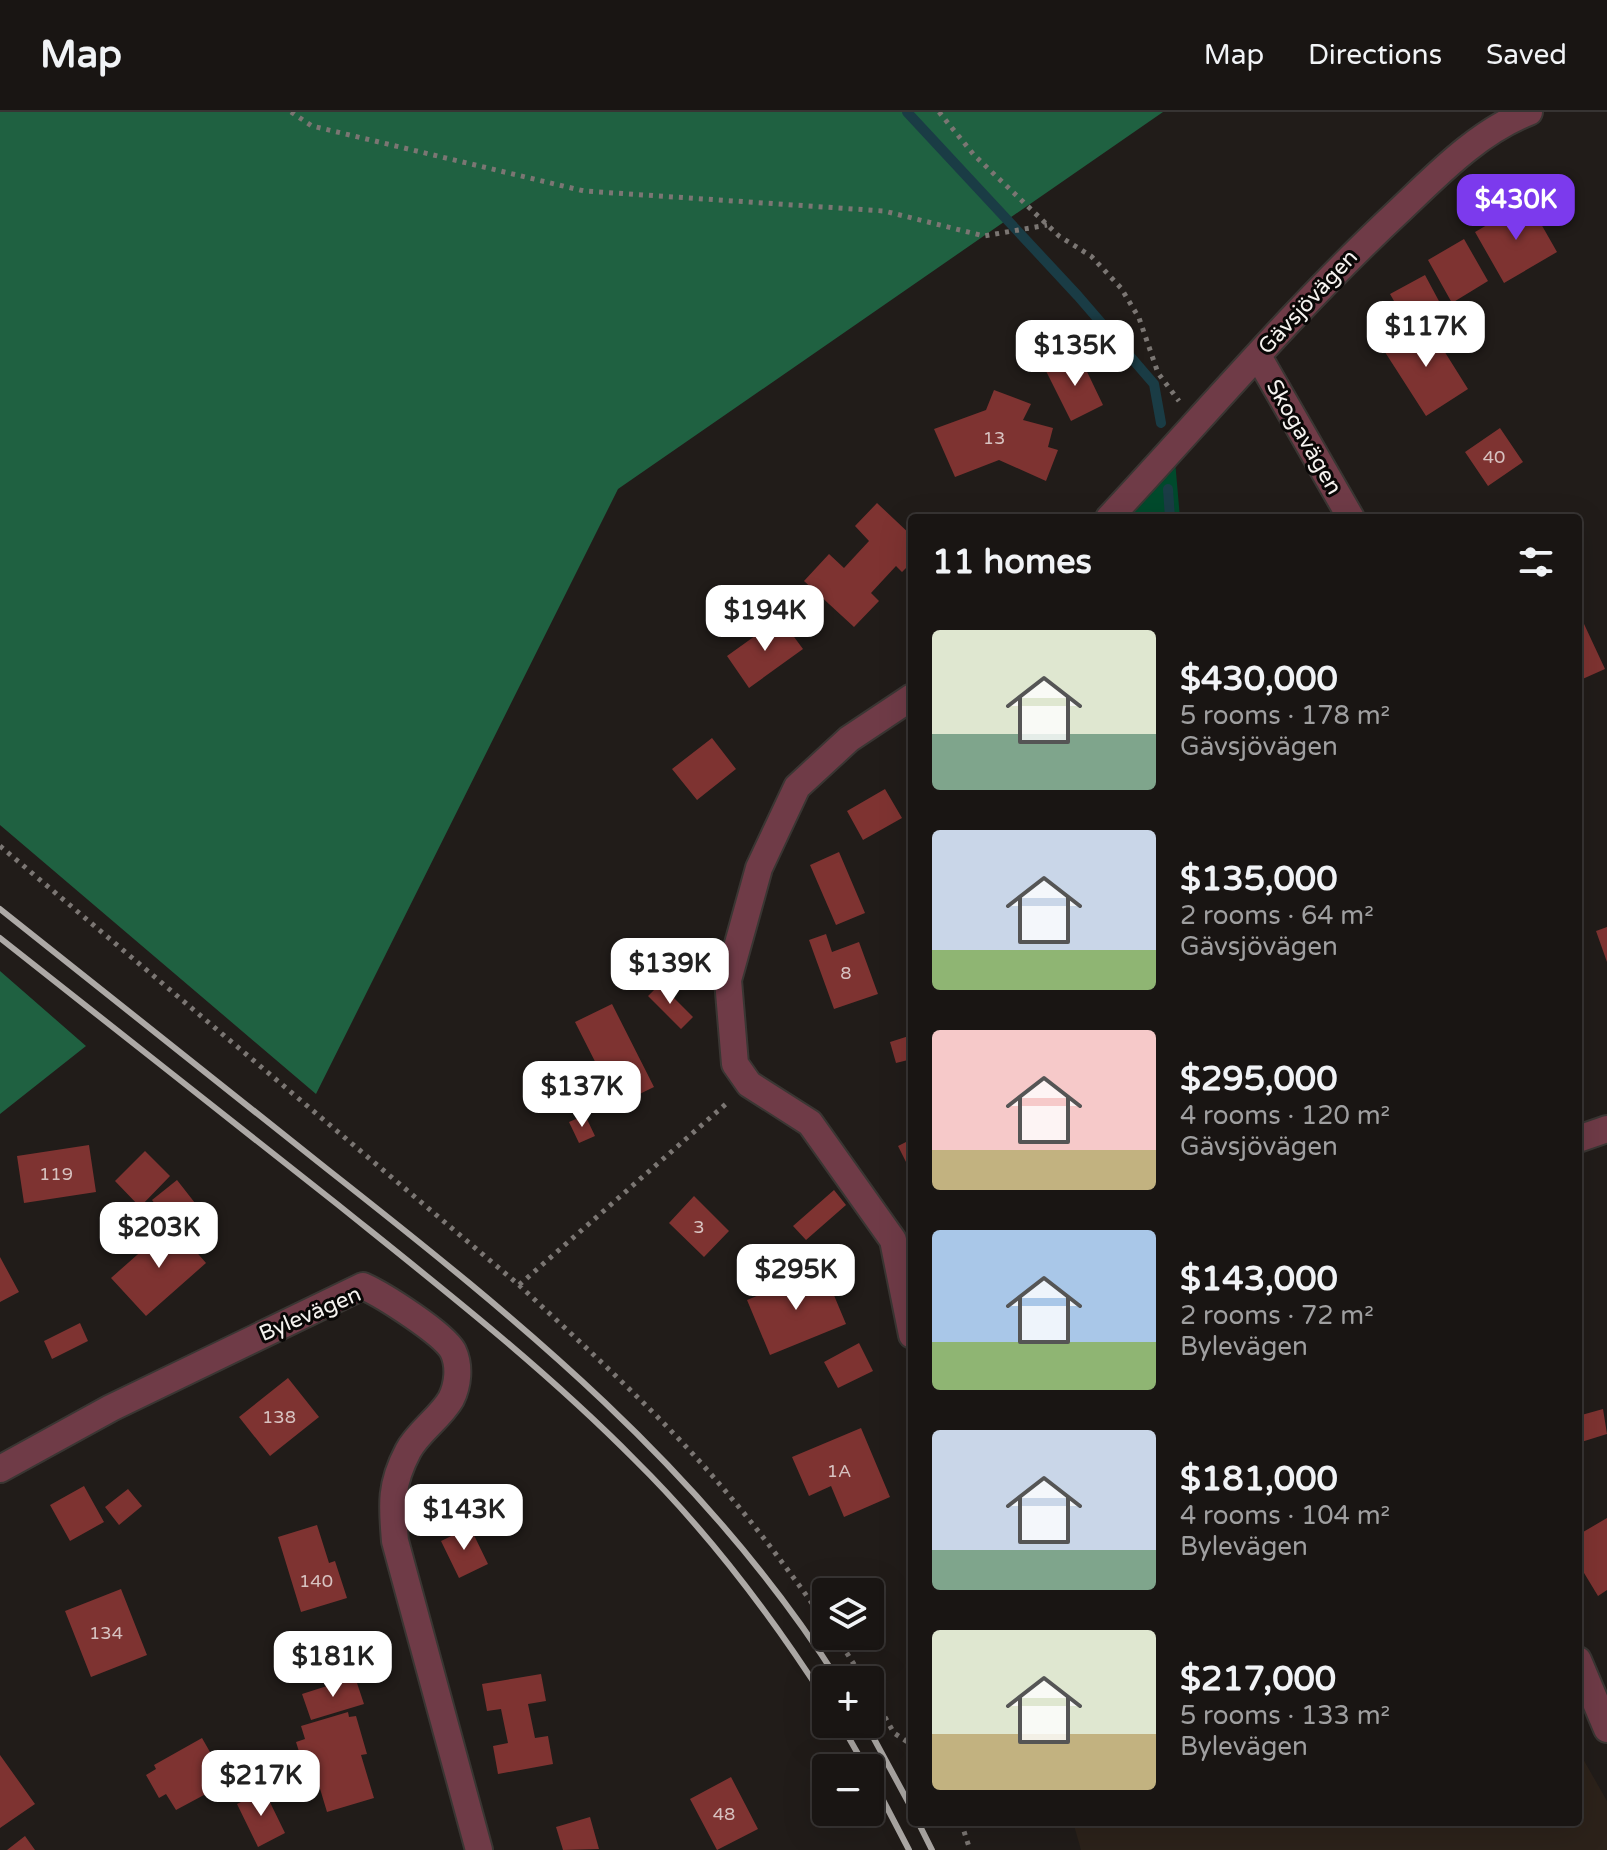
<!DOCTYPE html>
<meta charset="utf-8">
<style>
body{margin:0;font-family:"Varela Round",sans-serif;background:#221e1c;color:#f1f3f6;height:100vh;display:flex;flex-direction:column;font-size:30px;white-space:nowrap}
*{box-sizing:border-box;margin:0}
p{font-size:26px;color:#9f9fa0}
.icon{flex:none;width:44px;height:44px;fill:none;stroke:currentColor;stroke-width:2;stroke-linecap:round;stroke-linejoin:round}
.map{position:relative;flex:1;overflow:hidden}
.side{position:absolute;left:908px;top:402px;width:674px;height:1312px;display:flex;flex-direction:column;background:#191513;border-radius:8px;box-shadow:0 8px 32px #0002,0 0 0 2px #373433}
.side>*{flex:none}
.tools{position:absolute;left:812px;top:1466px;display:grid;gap:16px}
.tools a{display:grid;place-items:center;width:72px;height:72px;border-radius:8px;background:#191513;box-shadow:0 8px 32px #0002,0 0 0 2px #373433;font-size:40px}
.price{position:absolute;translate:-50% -68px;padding:0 18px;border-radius:16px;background:#fff;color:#222;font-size:26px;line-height:52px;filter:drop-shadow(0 2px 4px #0008)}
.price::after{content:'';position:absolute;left:50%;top:48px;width:24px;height:18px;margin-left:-12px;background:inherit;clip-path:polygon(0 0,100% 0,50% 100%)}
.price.current{background:#7c3aed;color:#fff}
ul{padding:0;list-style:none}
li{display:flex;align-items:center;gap:24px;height:200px;padding:0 24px}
li span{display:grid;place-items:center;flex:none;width:224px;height:160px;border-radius:8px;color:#555}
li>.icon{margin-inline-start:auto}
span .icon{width:96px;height:96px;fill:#fffc;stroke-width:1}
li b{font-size:34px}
h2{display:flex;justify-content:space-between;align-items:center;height:96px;padding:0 24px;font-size:34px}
header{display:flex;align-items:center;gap:48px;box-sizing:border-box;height:112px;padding:0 40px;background:#191513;border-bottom:2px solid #373433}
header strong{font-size:38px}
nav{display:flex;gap:44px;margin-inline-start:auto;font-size:28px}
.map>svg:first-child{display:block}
.built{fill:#2c221a}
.green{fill:#004a2c}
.forest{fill:#1f6141}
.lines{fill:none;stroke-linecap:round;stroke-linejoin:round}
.stream{stroke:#1a3c45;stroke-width:10}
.building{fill:#7e3331}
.minor-casing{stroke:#3a3633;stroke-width:30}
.path{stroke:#7b7673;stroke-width:5;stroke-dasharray:4 6;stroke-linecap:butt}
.minor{stroke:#6f3b47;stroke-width:26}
.rail{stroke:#ada9a6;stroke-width:6}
.labels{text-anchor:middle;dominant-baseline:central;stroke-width:6;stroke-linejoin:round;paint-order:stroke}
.number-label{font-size:18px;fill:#d7c2c0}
.street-label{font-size:22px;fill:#f5f2ef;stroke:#090706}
</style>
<header>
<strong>Map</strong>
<nav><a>Map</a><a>Directions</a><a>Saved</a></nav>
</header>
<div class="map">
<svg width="1607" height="1738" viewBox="0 0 1607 1738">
<rect width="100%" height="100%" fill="#211c19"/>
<path class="built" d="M1578 1638 1607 1689V1738H1081L1073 1710H1578Z"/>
<path class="green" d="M1174 337 1180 406H1110Z"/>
<path class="forest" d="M0 0H1163L618 377 316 982 0 713Z
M0 859 86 934 0 1002Z"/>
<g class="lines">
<path class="stream" d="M907 0 1078 184 1154 272 1161 311
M1168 377 1170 406"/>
</g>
<path class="building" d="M1528 89 1557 140 1504 171 1475 120Z
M1464 127 1488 169 1452 191 1428 148Z
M1425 163 1440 191 1406 210 1390 182Z
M1426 210 1468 277 1426 304 1383 237Z
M1079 243 1103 293 1071 309 1046 259Z
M994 278 1031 292 1023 308 1053 316 1048 335 1058 338 1046 369 999 348 955 365 934 317 986 298Z
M1500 316 1523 350 1488 374 1465 340Z
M877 391 912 424V450L902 460 896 454 871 481 879 489 854 515 804 469 829 442 844 456 869 429 855 414Z
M1578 499 1605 557 1578 569Z
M780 506 803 537 749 576 727 544Z
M712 626 736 657 697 688 672 657Z
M885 677 902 706 863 728 847 699Z
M839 740 865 801 836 813 810 753Z
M1607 815V850L1596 819Z
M826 822 832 840 859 830 878 882 834 897 809 828Z
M660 872 693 905 681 917 648 884Z
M612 892 654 975 617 993 575 910Z
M912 923V947L896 951 890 930Z
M585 1003 595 1024 579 1031 569 1010Z
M912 1027V1047L906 1050 898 1034Z
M89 1033 96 1080 24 1091 17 1044Z
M145 1039 170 1064 140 1095 115 1069Z
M177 1068 195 1091 170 1111 152 1088Z
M834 1078 846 1093 806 1128 793 1114Z
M694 1084 729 1119 704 1145 669 1111Z
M172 1112 206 1151 146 1204 111 1166Z
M0 1145 19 1180 0 1190Z
M823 1157 846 1212 770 1243 747 1188Z
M80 1211 88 1229 52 1247 44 1229Z
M859 1231 873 1259 838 1276 824 1250Z
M288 1266 319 1305 270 1344 239 1305Z
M1603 1297 1607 1322 1578 1331V1304Z
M861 1316 890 1385 844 1405 831 1374 809 1384 792 1345Z
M84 1374 104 1410 70 1429 50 1393Z
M128 1377 142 1394 119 1413 105 1395Z
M1607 1406V1478L1598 1484 1578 1451V1423Z
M317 1413 329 1451 335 1449 347 1486 301 1500 278 1425Z
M470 1415 488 1452 459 1466 441 1429Z
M121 1477 147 1543 91 1565 65 1499Z
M541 1562 546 1589 528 1592 535 1626 548 1624 553 1652 498 1662 493 1634 508 1631 501 1597 487 1599 482 1572Z
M355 1565 364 1592 311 1608 302 1582Z
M348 1600 349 1605 356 1604 367 1642 361 1643 374 1686 327 1700 315 1660 306 1662 296 1630 305 1627 301 1614Z
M202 1626 218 1654 208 1660 217 1676 176 1698 166 1682 159 1686 146 1663 156 1657 154 1653Z
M0 1643 35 1692 0 1716Z
M731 1665 758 1717 717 1738 690 1687Z
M264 1678 285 1721 258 1735 237 1692Z
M590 1705 599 1737 563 1738 556 1715Z
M25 1724 35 1738H7Z"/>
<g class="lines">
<defs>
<path id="minor" d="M1258 244 1351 406
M1109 406C1205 303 1296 195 1399 99 1438 62 1478 20 1529 0
M912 585 849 627 797 675 759 756 728 868 735 952 749 972 810 1011 893 1128 912 1223
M1578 1027 1607 1017
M0 1357 111 1296 363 1174C383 1183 443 1221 453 1239 460 1254 458 1273 451 1287 440 1306 418 1320 408 1339 390 1373 392 1393 395 1429L479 1738
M1578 1548 1607 1617"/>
</defs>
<use href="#minor" class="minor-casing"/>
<path class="path" d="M291 0 312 14 584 79 884 99 984 124 1047 113
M939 0 974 43 1059 124 1091 144 1121 176 1139 206 1158 261 1179 289
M0 734 519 1173 727 991
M519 1173C587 1237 662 1304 722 1375 759 1418 793 1464 826 1511
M836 1524 864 1568
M870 1579 894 1621 912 1633
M961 1710 970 1738"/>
<use href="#minor" class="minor"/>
<path class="rail" d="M0 797C109 884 218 971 327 1057 519 1208 706 1359 838 1568
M0 826C112 915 225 1003 337 1092 439 1174 543 1255 635 1348 708 1420 771 1503 826 1589
M841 1612 866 1656
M866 1612 912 1697
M870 1663 909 1738
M918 1710 932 1738"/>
</g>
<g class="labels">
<g class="number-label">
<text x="994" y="326">13</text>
<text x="1494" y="345">40</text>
<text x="846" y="861">8</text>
<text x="56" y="1062">119</text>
<text x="699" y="1115">3</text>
<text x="279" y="1305">138</text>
<text x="839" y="1359">1A</text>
<text x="316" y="1469">140</text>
<text x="106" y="1521">134</text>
<text x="724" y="1702">48</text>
</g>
<g class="street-label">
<text transform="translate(1308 190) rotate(-47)">Gävsjövägen</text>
<text transform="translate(1304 325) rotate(60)">Skogavägen</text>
<text transform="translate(310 1202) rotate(-23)">Bylevägen</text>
</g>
</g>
</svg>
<div class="tools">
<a><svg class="icon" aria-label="layers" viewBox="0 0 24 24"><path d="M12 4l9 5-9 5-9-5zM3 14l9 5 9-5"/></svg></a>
<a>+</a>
<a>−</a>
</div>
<b class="price current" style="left:1516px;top:130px">$430K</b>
<b class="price" style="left:1426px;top:257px">$117K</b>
<b class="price" style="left:1075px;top:276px">$135K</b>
<b class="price" style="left:765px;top:541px">$194K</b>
<b class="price" style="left:670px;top:894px">$139K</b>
<b class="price" style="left:582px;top:1017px">$137K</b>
<b class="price" style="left:159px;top:1158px">$203K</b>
<b class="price" style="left:796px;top:1200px">$295K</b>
<b class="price" style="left:464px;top:1440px">$143K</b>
<b class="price" style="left:333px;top:1587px">$181K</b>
<b class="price" style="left:261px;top:1706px">$217K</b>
<section class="side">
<h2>11 homes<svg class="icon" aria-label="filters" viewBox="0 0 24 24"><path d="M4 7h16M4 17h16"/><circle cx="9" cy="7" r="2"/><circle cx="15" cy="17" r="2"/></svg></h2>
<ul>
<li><span style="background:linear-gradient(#dfe7d0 65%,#7fa58c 0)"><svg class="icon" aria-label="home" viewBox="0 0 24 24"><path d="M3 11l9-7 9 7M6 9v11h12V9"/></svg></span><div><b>$430,000</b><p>5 rooms · 178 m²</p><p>Gävsjövägen</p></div></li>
<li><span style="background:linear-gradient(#c9d6e8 75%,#8fb573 0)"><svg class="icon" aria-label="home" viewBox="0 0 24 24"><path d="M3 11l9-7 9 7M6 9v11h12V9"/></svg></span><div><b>$135,000</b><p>2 rooms · 64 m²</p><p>Gävsjövägen</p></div></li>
<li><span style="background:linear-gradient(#f6c9c9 75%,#c2b280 0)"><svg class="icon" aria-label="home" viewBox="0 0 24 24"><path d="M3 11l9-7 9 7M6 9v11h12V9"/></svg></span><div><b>$295,000</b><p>4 rooms · 120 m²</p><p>Gävsjövägen</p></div></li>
<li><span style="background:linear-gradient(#a9c7e8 70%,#8fb573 0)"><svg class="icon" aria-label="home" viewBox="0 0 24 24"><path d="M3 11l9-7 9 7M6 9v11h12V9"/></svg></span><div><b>$143,000</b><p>2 rooms · 72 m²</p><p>Bylevägen</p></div></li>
<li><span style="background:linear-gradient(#c9d6e8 75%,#7fa58c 0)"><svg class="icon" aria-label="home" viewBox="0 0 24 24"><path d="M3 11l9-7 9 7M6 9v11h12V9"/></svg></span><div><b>$181,000</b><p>4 rooms · 104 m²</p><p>Bylevägen</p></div></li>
<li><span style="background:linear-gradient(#dfe7d0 65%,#c2b280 0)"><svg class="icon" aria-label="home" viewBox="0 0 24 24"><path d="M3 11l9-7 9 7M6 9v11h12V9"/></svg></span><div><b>$217,000</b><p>5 rooms · 133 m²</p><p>Bylevägen</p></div></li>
</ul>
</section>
</div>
